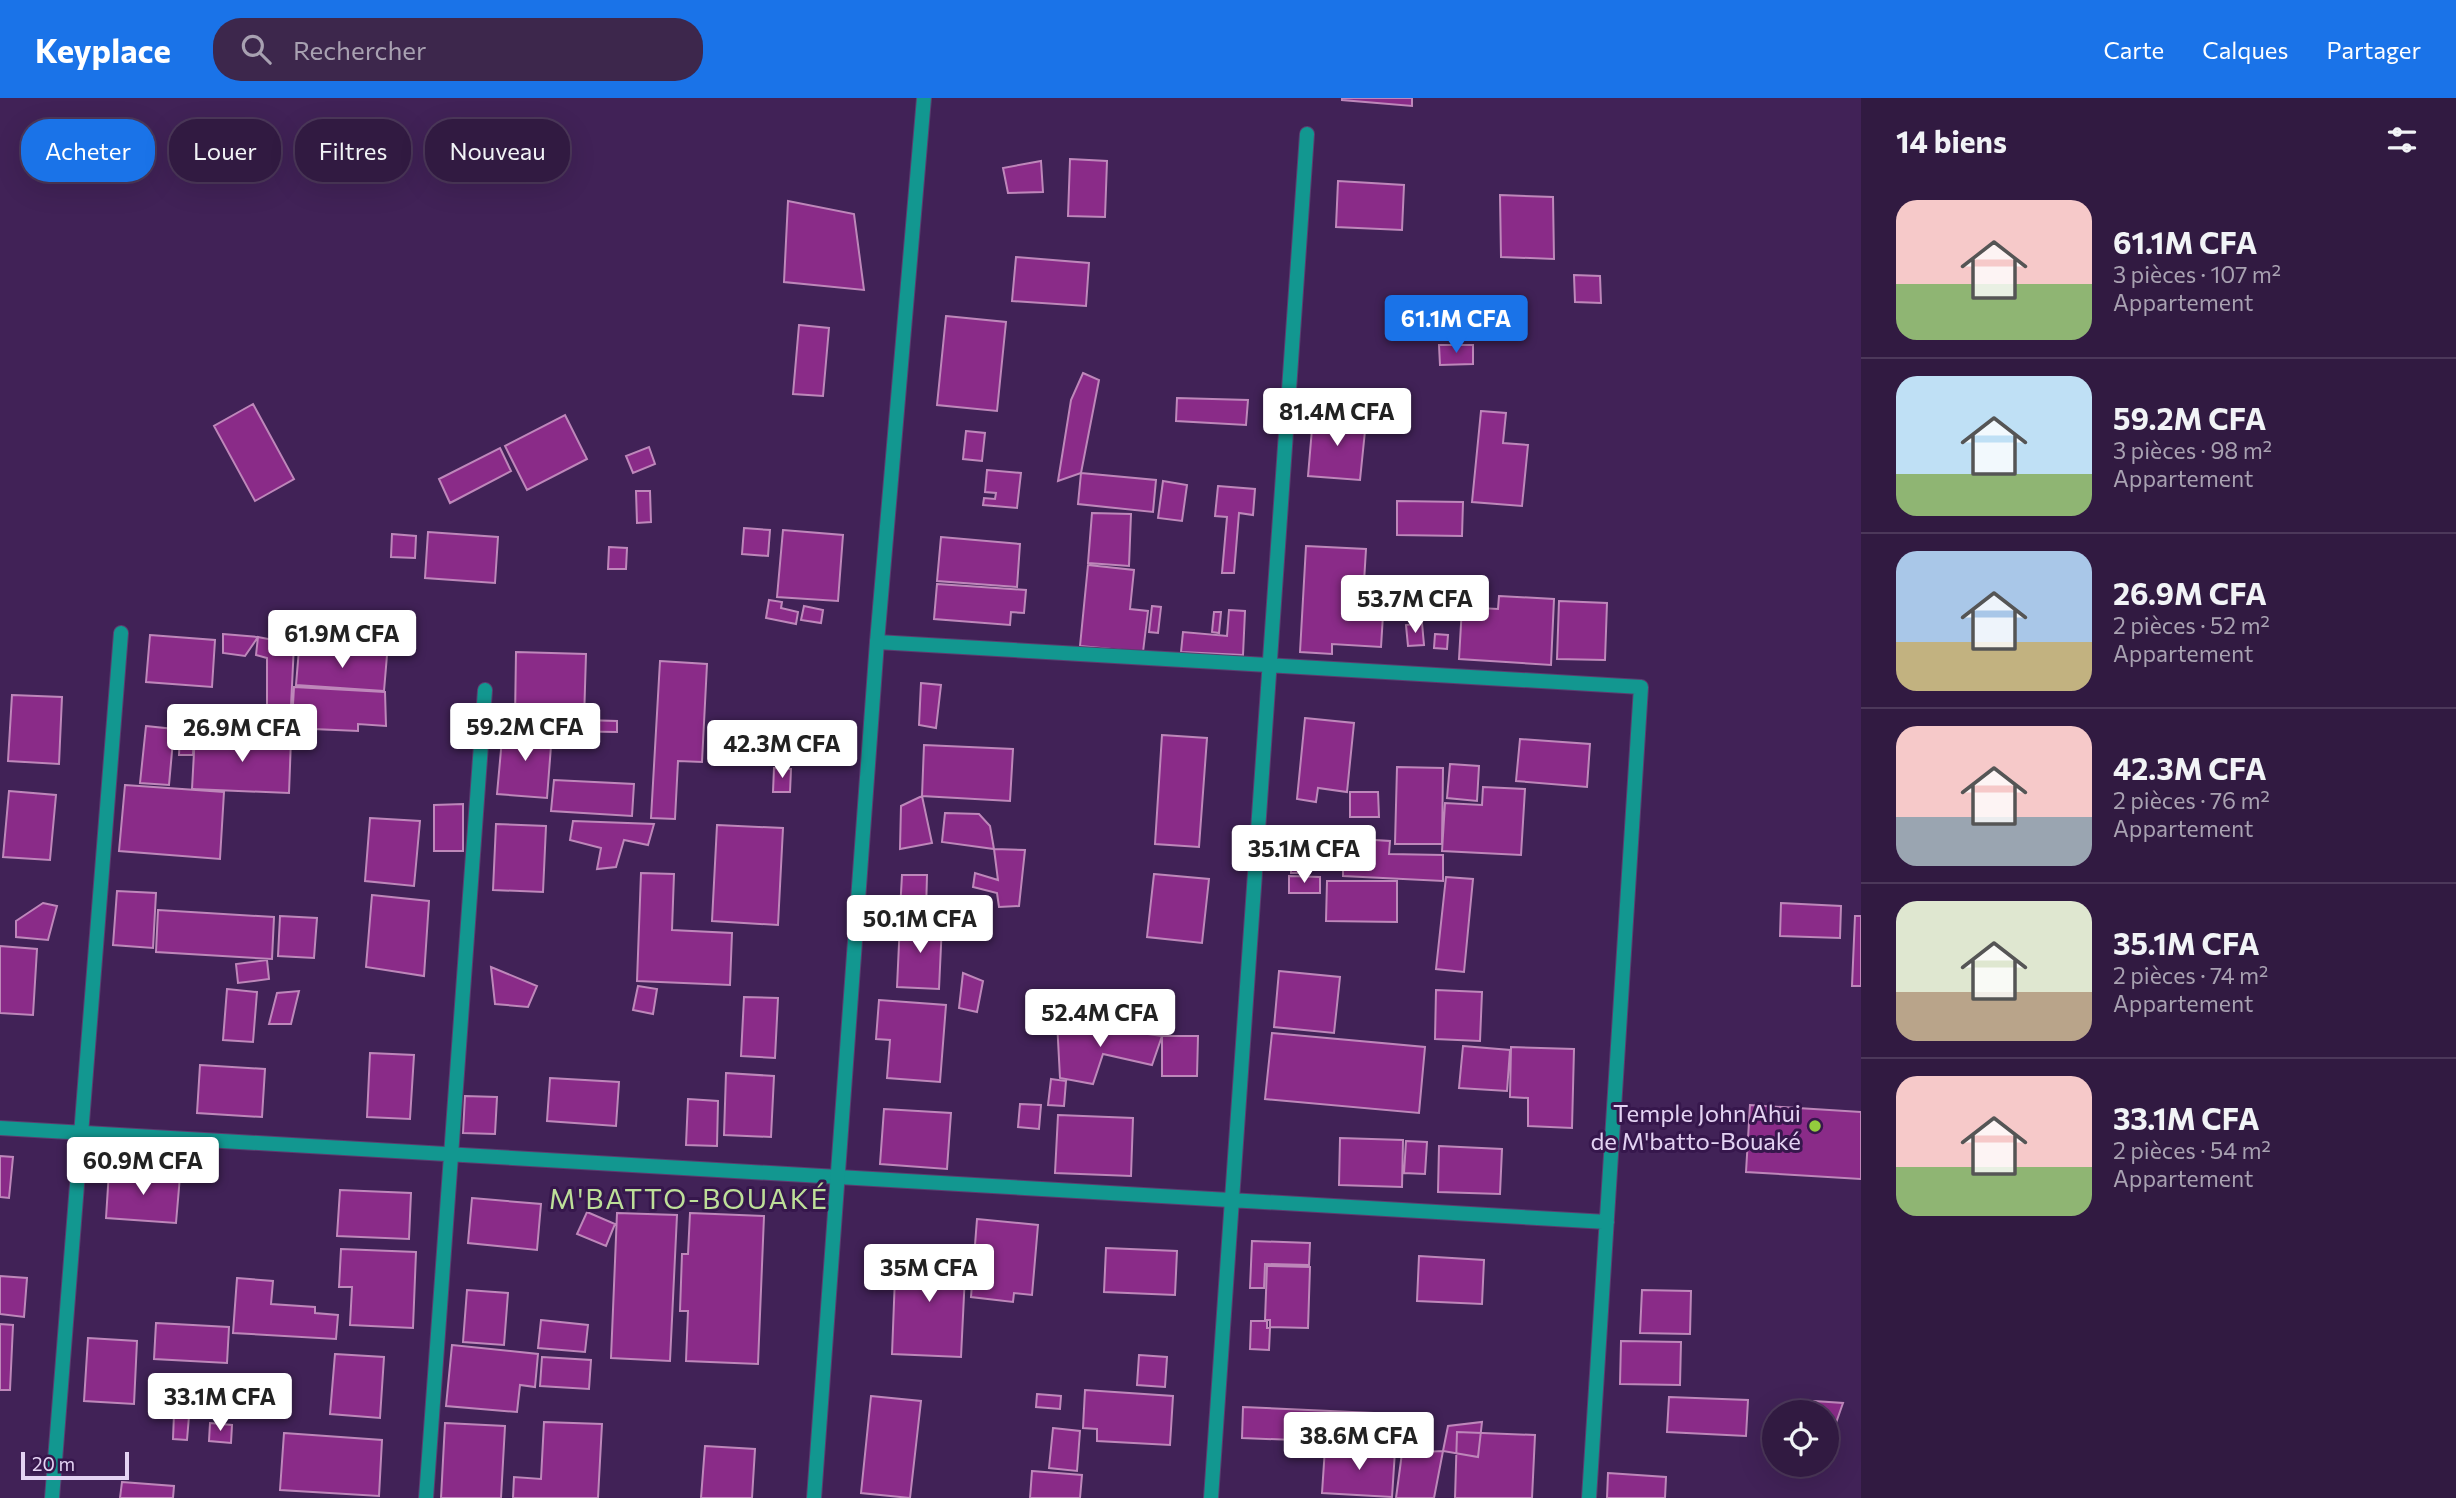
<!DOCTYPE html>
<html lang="fr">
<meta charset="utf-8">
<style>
body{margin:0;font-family:Commissioner,sans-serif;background:#3d274c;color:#f1f3f6;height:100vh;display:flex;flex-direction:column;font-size:26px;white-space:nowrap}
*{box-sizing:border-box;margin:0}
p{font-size:23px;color:#a8a1b1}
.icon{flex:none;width:38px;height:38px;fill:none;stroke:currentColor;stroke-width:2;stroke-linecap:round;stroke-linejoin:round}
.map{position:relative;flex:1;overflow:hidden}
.panel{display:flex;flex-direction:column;background:#311a41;width:595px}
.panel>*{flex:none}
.guide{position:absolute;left:21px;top:21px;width:665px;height:63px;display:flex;gap:14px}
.buttons{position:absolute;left:1762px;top:1302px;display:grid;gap:14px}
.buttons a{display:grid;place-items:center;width:77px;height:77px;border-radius:50%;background:#311a41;box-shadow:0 7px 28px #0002,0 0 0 2px #4c385a;font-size:35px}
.scale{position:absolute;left:21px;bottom:18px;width:108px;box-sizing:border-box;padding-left:7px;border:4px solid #e4d3f3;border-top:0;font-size:19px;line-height:24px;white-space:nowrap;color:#e4d3f3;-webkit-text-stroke:5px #36174c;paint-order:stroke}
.price{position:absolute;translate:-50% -60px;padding:0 16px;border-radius:7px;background:#fff;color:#222;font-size:23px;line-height:46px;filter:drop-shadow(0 2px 4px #0008)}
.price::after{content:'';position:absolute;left:50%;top:42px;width:21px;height:16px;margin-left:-10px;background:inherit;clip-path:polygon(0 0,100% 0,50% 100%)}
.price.on{background:#1a73e8;color:#fff}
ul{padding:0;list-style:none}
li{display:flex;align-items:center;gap:21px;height:175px;padding:0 35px}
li+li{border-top:2px solid #4c385a}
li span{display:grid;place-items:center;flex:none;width:196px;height:140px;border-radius:21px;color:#555}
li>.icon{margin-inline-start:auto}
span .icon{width:84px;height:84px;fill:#fffc;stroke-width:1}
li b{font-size:30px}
h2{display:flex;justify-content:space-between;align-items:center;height:84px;padding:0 35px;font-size:30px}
.tag{padding:0 24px;border-radius:28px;background:#311a41;box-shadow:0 7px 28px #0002,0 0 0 2px #4c385a;font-size:24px;line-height:63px}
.tag.on{background:#1a73e8;color:#fff}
header{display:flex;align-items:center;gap:42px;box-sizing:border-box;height:98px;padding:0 35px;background:#1a73e8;color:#fff}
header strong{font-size:33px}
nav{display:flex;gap:38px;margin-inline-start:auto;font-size:24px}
.search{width:490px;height:63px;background:#3d274c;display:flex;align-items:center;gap:18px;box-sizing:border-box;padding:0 24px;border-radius:28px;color:#a8a1b1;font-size:26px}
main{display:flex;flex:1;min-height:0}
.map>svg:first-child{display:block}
.building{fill:#8a2b88;stroke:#be87ba;stroke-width:2}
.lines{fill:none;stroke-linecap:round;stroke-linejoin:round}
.minor-casing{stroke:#5b3e70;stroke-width:16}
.tertiary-casing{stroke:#5b3e70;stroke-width:16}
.minor{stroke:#129790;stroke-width:14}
.tertiary{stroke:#129790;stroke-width:14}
.poi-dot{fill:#93cc3d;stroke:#36174c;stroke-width:2.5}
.labels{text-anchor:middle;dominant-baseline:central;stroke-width:6;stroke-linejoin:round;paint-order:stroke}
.poi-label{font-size:24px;fill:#e4d3f3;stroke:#36174c;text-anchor:end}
.quarter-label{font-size:28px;letter-spacing:2px;fill:#bedf99;stroke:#36174c}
</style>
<header>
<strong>Keyplace</strong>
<div class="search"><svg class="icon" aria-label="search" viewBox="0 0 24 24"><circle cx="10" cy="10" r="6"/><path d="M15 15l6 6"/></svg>Rechercher</div>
<nav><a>Carte</a><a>Calques</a><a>Partager</a></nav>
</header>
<main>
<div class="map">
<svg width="1861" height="1400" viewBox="0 0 1861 1400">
<rect width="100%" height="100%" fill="#412257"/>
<path class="building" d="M1342 0H1412V8L1342 2Z
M1070 61 1107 63 1105 119 1068 118Z
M1041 63 1043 94 1008 95 1003 70Z
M1338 83 1404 87 1402 132 1336 129Z
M1500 97 1553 99 1554 161 1501 159Z
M788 103 854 116 864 192 784 184Z
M1016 159 1089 165 1086 208 1012 203Z
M1574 177 1600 178 1601 205 1575 204Z
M946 218 1006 224 997 313 937 307Z
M799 227 829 230 823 298 793 296Z
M1439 247H1473V266L1440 267Z
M1083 275 1099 282 1081 375 1058 383 1071 302Z
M1177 300 1248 302 1246 327 1176 323Z
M253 306 294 381 255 403 214 328Z
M1481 313 1506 315 1503 345 1528 347 1522 408 1472 404Z
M565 317 587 361 527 392 505 348Z
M1313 319 1366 323 1360 382 1308 378Z
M966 333 985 335 982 363 963 361Z
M649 349 655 366 633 375 626 358Z
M500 350 511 373 450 405 439 381Z
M987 372 1021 375 1017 410 983 407 984 400 995 401 996 395 985 394Z
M1081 375 1156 382 1153 414 1078 406Z
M1163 383 1187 387 1182 423 1158 420Z
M1218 388 1255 391 1253 417 1239 415 1234 475H1222L1227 419 1215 418Z
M636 393H650L651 424 637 425Z
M1397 403 1463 404 1462 438 1397 437Z
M1092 415 1131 416 1129 468 1088 465Z
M744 430 770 432 768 458 742 456Z
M783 432 843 437 838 503 777 499Z
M428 434 498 439 495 485 425 480Z
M392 436 416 438 415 460 391 459Z
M941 439 1020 446 1017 489 937 483Z
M1306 448 1366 451 1364 484 1385 485 1381 549 1332 546V556L1300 554Z
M609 449 627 450 626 471H608Z
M1088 467 1134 472 1130 511 1148 513 1143 554 1080 548Z
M937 486 1026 492 1024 515 1011 514 1010 527 934 521Z
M1499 498 1554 501 1551 567 1459 561 1462 509 1498 511Z
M769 502 782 504 781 510 798 514 796 526 766 520Z
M1559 503 1607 505 1605 562 1557 561Z
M804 508 823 512 821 525 801 522Z
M1152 508 1161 509 1158 535 1149 534Z
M1229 512 1245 513 1243 557 1181 554 1183 534 1227 538Z
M1214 514H1221L1219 535 1212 534Z
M1422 525 1424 547 1408 548 1406 527Z
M223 536 258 539 245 558 223 555Z
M1435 536 1448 537 1447 551 1434 550Z
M150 537 215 542 212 589 146 584Z
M258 539 294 546 290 629 267 625V560L256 557Z
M299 551 387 557 384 593 296 587Z
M516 554 586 556 584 622 617 623V634L554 633V622L515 621Z
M660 563 707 566 702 664 678 663 675 721 651 720Z
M921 585 941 587 936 630 919 627Z
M294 589 385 594 386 628 358 626V633L313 631V625L292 624Z
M12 597 62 599 59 666 8 663Z
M181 613 231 615 230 637 194 635 193 657H179Z
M1305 620 1354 625 1347 694 1318 690 1316 704 1297 701Z
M146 628 174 631 169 687 140 685Z
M503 630 552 635 547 700 497 696Z
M195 636 291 641 289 695 192 691Z
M1162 637 1207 640 1199 749 1155 746Z
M1520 641 1590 646 1587 689 1516 683Z
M924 647 1013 651 1010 703 922 698Z
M1450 666 1479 668 1477 703 1447 700Z
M1397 669 1443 670 1442 746H1395Z
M774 670 791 671 790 694H773Z
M554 682 634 686 632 718 551 713Z
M125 687 224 694 220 761 119 753Z
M1483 689 1525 691 1521 757 1442 753 1445 705 1482 707Z
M9 693 56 697 50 762 3 759Z
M1350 694H1378L1379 719H1350Z
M922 698 932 745 900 751 901 708Z
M463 706V753H434V707Z
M945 715 979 716 990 728 994 751 942 744Z
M370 720 420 723 414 788 365 783Z
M573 723 654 726 648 747 624 742 616 769 597 771 601 750 570 742Z
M496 726 546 728 543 794 493 792Z
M717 727 783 730 778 827 712 823Z
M1343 740 1390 743 1389 756 1443 757V783L1343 778Z
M1291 748H1311L1310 775H1291Z
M994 751 1025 752 1019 808 999 809 997 795 973 789 975 775 998 782Z
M641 775 674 776 672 832 732 835 730 887 637 883Z
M1154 776 1209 781 1202 845 1147 839Z
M902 777H927L926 814 900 813Z
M1289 778 1320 779V795H1289Z
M1446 779 1473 781 1464 874 1436 871Z
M1327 783H1397V824L1326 823Z
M117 793 156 795 153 850 113 847Z
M372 797 429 803 424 878 366 869Z
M43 805 57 808 48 842 16 839V823Z
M1781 805 1841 808 1840 840 1780 838Z
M158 812 274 819 272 861 156 854Z
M280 818 317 820 314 860 278 858Z
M1855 818H1861V888H1852Z
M900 824 942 826 939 891 897 889Z
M0 848 37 851 33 917 0 915Z
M267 862 269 881 238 885 236 866Z
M491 869 537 888 528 909 495 906Z
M1279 873 1340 879 1334 935 1274 929Z
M963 875 983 883 977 914 959 910Z
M638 888 657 891 653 916 633 912Z
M227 891 257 894 253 944 223 942Z
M1436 892 1482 894 1480 943 1435 941Z
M299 893 291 926H269L277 895Z
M744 899 778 900 775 960 741 958Z
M879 902 946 907 940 984 887 980 890 942 876 941Z
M1057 923 1162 938 1152 967 1103 956 1093 986 1060 980Z
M1272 935 1425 949 1419 1015 1265 1001Z
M1162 938H1198L1197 978H1162Z
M1463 948 1510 952 1507 993 1459 990Z
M1511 949 1574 951 1572 1030 1528 1028V1000L1510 999Z
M370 955 414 957 410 1021 367 1019Z
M200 967 265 971 262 1019 197 1015Z
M726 975 774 978 771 1039 724 1037Z
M550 980 619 984 616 1028 547 1023Z
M1051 981 1066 983 1064 1008 1048 1007Z
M465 998 497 999 495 1036 463 1035Z
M688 1001 718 1003 717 1048 686 1047Z
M1020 1006 1041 1007 1039 1031 1018 1029Z
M1750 1007 1861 1014V1081L1746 1074Z
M884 1011 951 1015 947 1071 880 1066Z
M1058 1017 1133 1020 1131 1078 1055 1075Z
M1340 1040 1403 1042 1402 1089 1339 1087Z
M1406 1043 1427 1044 1425 1076 1404 1075Z
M1439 1048 1502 1051 1500 1096 1438 1094Z
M0 1058 13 1059 9 1100 0 1099Z
M109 1073 180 1078 176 1125 106 1120Z
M340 1092 411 1095 409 1141 337 1138Z
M472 1100 541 1106 537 1152 468 1145Z
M587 1114 615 1126 606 1148 577 1136Z
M617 1115 677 1117 670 1263 611 1260Z
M690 1115 764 1118 758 1266 686 1263 688 1213H680L682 1156H688Z
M977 1121 1038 1127 1032 1197 1014 1195 1013 1204 971 1199Z
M1252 1143 1310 1145 1309 1167 1265 1166 1264 1190H1250Z
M1106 1150 1177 1153 1175 1197 1104 1194Z
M341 1151 416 1154 413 1230 350 1227 352 1189H339Z
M896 1153 966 1156 961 1259 892 1256Z
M1419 1158 1484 1162 1482 1206 1417 1203Z
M1267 1168 1310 1169 1308 1230 1270 1229V1222H1265Z
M0 1178 27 1180 24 1219 0 1216Z
M237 1180 273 1183 271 1206 315 1209V1215L338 1217 336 1241 233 1235Z
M467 1192 508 1195 504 1247 463 1244Z
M1642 1192 1691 1193 1690 1236 1640 1235Z
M541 1222 588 1227 585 1254 538 1250Z
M1251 1223H1267V1230H1270L1269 1252 1250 1251Z
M156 1225 229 1229 227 1265 154 1261Z
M0 1226 13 1227 10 1292H0Z
M88 1240 137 1243 134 1306 84 1303Z
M1621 1243 1681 1244 1680 1287 1620 1286Z
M452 1247 538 1256 535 1289 520 1287 517 1314 446 1308Z
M335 1256 384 1259 380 1320 330 1316Z
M1139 1257 1167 1259 1165 1289 1137 1287Z
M542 1259 591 1262 589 1291 540 1288Z
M1085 1292 1173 1298 1170 1347 1097 1343V1331L1083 1330Z
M1037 1296 1061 1298 1060 1311 1036 1309Z
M871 1298 921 1303 910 1400 861 1395Z
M1669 1299 1748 1302 1746 1338 1667 1334Z
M1814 1303 1843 1305 1830 1342 1827 1341V1314H1813Z
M1243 1309 1395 1316 1394 1346 1242 1340Z
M174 1316 189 1318 187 1342 173 1341Z
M544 1324 602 1326 598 1400H513L514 1379 541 1381Z
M1482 1324 1478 1359 1443 1353 1448 1328Z
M210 1325 232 1327 231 1345 209 1343Z
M445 1325 505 1328 501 1400H441Z
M1053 1330 1080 1333 1077 1373 1049 1370Z
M1457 1334 1535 1337 1532 1400H1455Z
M284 1335 382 1342 379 1398 280 1392Z
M705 1348 755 1351 752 1400H701Z
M1325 1350 1395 1353 1392 1399 1322 1395Z
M1443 1353 1434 1400H1396L1402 1355Z
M1032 1373 1082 1377 1080 1400H1030Z
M1608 1375 1666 1379 1665 1400H1607Z
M122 1384 174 1388 173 1400H120Z"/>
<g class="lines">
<defs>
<path id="minor" d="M877 544 1641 589 1589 1400
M0 1030 1607 1124
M52 1400 121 535
M426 1400 485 592
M1211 1400 1307 36"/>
<path id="tertiary" d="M814 1400 877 544 924 0"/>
</defs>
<use href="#minor" class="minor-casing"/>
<use href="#tertiary" class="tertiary-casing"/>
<use href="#minor" class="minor"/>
<use href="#tertiary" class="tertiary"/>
</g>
<circle class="poi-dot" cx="1815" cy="1028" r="7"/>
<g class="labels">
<g class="poi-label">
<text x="1801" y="1014">Temple John Ahui<tspan x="1801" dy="28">de M'batto-Bouaké</tspan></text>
</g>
<g class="quarter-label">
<text x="689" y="1100">M'BATTO-BOUAKÉ</text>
</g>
</g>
</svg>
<div class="buttons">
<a><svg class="icon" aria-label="locate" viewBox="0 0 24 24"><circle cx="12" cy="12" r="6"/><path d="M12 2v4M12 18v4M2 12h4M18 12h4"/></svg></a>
</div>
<div class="scale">20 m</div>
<b class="price on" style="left:1456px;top:257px">61.1M CFA</b>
<b class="price" style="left:1337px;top:350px">81.4M CFA</b>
<b class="price" style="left:1415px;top:537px">53.7M CFA</b>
<b class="price" style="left:342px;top:572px">61.9M CFA</b>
<b class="price" style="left:525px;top:665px">59.2M CFA</b>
<b class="price" style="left:242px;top:666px">26.9M CFA</b>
<b class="price" style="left:782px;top:682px">42.3M CFA</b>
<b class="price" style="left:1304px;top:787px">35.1M CFA</b>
<b class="price" style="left:920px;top:857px">50.1M CFA</b>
<b class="price" style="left:1100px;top:951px">52.4M CFA</b>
<b class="price" style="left:143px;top:1099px">60.9M CFA</b>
<b class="price" style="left:929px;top:1206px">35M CFA</b>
<b class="price" style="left:220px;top:1335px">33.1M CFA</b>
<b class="price" style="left:1359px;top:1374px">38.6M CFA</b>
<div class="guide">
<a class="tag on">Acheter</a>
<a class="tag">Louer</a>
<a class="tag">Filtres</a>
<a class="tag">Nouveau</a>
</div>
</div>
<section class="panel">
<h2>14 biens<svg class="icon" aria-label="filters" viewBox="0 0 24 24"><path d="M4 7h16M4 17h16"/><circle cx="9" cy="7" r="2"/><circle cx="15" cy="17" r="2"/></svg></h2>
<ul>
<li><span style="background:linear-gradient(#f6c9c9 60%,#8fb573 0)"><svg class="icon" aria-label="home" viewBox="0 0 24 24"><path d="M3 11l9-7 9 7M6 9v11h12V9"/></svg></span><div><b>61.1M CFA</b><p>3 pièces · 107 m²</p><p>Appartement</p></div></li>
<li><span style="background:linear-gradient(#bfe0f5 70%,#8fb573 0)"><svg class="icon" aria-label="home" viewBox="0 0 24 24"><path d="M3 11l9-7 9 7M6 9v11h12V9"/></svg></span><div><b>59.2M CFA</b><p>3 pièces · 98 m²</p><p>Appartement</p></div></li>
<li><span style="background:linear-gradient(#a9c7e8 65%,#c2b280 0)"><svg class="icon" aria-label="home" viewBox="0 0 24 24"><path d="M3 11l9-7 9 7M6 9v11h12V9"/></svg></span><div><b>26.9M CFA</b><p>2 pièces · 52 m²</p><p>Appartement</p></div></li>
<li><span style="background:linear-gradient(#f6c9c9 65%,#9aa5b1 0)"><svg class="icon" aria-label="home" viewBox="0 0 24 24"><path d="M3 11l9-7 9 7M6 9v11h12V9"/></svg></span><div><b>42.3M CFA</b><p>2 pièces · 76 m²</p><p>Appartement</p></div></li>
<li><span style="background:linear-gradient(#dfe7d0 65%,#b9a48a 0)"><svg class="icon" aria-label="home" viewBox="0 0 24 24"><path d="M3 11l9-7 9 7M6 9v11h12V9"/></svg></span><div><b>35.1M CFA</b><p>2 pièces · 74 m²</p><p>Appartement</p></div></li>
<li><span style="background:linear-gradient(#f6c9c9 65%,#8fb573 0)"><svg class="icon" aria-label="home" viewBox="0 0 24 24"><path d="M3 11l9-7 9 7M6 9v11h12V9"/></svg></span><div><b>33.1M CFA</b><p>2 pièces · 54 m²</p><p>Appartement</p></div></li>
</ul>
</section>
</main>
